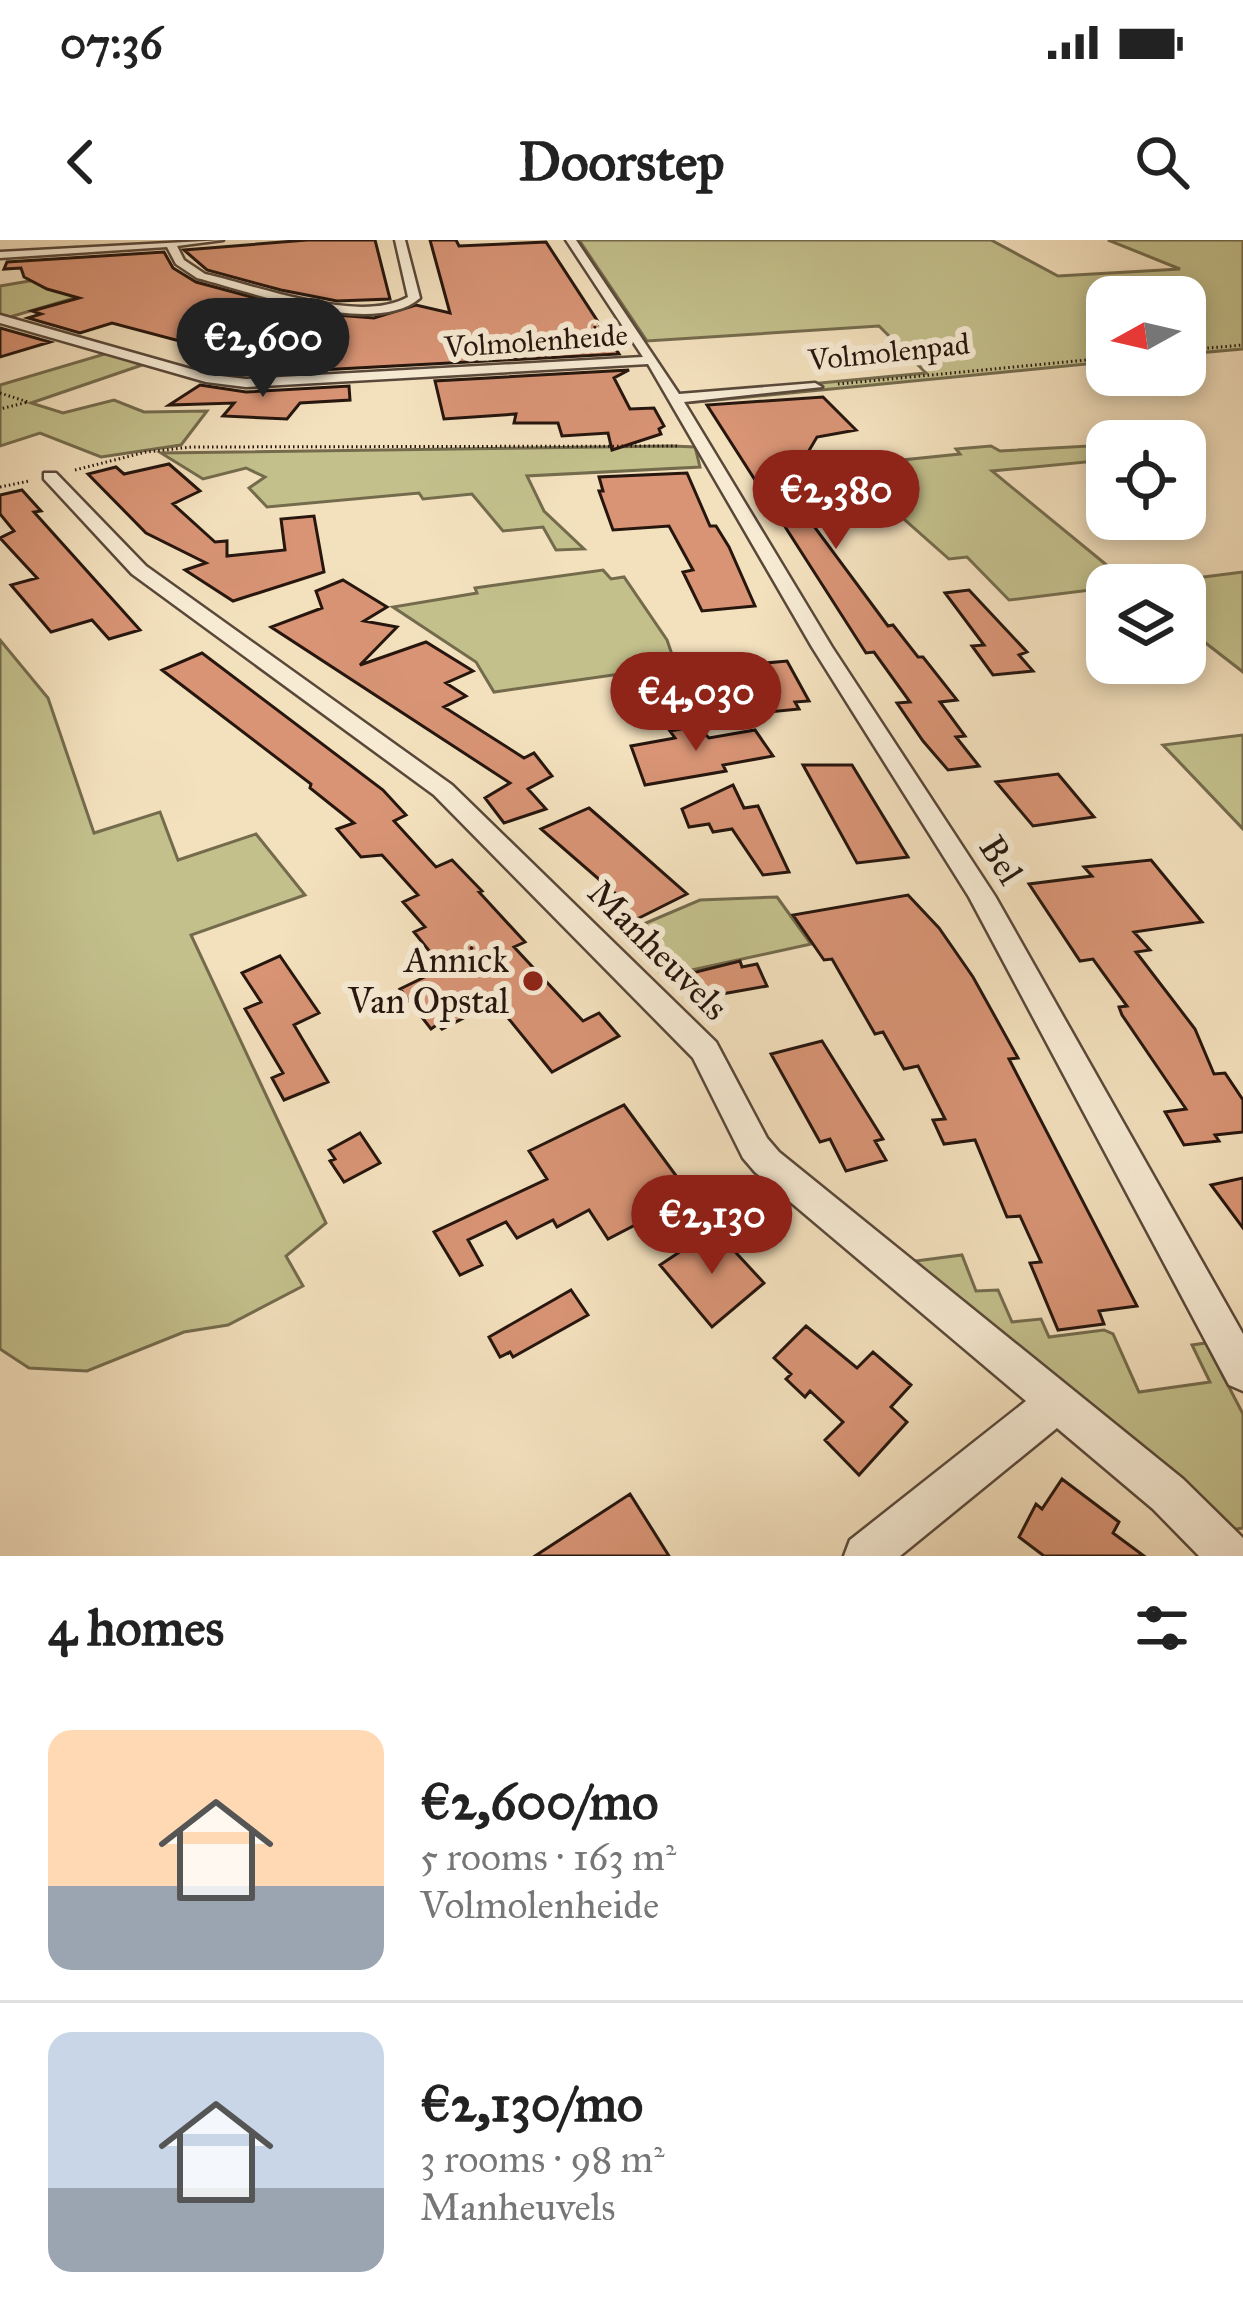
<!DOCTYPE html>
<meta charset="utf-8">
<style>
body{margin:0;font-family:"IM FELL Great Primer",serif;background:#f6f6f6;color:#222;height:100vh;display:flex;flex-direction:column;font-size:45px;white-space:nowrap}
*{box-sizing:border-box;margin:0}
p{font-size:39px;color:#767676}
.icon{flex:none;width:66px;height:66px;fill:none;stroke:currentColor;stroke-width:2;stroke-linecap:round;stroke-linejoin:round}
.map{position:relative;height:1316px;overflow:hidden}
.drawer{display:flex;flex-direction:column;background:#fff;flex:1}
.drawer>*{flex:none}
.needle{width:78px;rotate:262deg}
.controls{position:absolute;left:1086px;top:36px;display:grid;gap:24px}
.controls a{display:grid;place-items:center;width:120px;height:120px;border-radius:24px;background:#fff;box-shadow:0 6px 18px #0003;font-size:60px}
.price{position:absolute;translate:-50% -102px;padding:0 27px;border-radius:42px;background:#8f2418;color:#fff;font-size:39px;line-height:78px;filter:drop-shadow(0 3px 6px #0008)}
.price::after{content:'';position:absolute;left:50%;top:72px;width:36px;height:27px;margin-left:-18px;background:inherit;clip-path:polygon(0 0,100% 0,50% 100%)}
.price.current{background:#222;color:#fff}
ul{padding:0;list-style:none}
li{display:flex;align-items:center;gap:36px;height:300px;padding:0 48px}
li+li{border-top:3px solid #e0e0e0}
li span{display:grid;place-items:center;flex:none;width:336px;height:240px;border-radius:24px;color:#555}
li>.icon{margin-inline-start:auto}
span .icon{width:144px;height:144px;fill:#fffc;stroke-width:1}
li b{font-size:51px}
h2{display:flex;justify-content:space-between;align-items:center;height:144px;padding:0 48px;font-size:51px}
.status{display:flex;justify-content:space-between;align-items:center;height:84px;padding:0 60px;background:#fff;direction:ltr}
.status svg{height:33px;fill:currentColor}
header{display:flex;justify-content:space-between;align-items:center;height:156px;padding:0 48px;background:#fff;font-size:54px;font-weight:800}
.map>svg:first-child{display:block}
.green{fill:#c3c08c;stroke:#746b4d;stroke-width:3}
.building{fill:#d89475;stroke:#26160e;stroke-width:3}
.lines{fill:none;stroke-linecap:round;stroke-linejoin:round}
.minor-casing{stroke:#59483a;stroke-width:5}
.path{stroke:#26160e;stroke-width:3;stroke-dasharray:1.5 3;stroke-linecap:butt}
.minor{fill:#f7ebd4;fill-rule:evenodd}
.poi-dot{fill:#8f2418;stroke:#f7ebd4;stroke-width:4.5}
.labels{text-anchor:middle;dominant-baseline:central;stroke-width:12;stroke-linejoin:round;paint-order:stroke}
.far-street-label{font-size:30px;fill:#26160e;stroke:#f7ebd4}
.street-label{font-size:36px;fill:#26160e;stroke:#f7ebd4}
.poi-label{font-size:36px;fill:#26160e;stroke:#f7ebd4;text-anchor:end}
</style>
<div class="status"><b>07:36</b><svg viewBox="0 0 49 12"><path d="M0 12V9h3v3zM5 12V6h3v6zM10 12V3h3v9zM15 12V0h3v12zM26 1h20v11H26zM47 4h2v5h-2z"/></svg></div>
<header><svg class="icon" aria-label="back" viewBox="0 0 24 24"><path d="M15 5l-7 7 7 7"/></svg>Doorstep<svg class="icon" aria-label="search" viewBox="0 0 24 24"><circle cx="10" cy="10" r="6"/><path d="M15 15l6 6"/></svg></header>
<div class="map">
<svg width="1243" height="1316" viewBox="0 0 1243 1316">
<rect width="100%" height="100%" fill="#f3e0bd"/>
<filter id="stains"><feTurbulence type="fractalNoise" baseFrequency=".00167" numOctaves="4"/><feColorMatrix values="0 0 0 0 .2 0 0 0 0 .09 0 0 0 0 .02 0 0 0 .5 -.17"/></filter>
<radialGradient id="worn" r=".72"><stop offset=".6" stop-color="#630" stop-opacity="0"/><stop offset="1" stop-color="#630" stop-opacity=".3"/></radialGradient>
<path class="green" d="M579 0H991L1058 36 1180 29 1108 0H1243V109L1185 114V57H1107V122L687 163 683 156 926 133 879 86 647 101Z
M41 39 105 49 10 77 0 74V46Z
M108 113 145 124 31 163 63 173 114 160 144 172 207 171 181 205 101 217 40 193 0 206V145Z
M1107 205V220L992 231 1131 345 1009 360 967 317 949 319 844 226 960 214 956 209 991 206 1000 211Z
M672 206 695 207 700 227 527 236 544 271 584 309 556 310 543 287 503 291 472 254 423 259 419 253 267 267 249 248 265 237 246 228 203 239 161 213Z
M603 330 611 339 624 337 667 400 676 426 494 452 476 422 393 367 477 353 475 348Z
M1243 332V432L1185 387V345H1140Z
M0 400 48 458 94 593 160 572 178 620 256 594 305 655 191 695 326 983 286 1016 303 1046 228 1085 184 1092 87 1131 29 1128 0 1109Z
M1243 495V589L1163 505Z
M777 657 811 704 664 736 620 694 700 660Z
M962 1015 976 1051 998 1050 1012 1082 1041 1079 1049 1097 1104 1090 1113 1094 1139 1152 1210 1142 1192 1105 1206 1103 1243 1174V1288L1230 1290 1181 1239 908 1022Z"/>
<path class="building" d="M307 0H375L390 59 337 61 281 50 207 30 184 10Z
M430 0H456L459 6 546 2 619 114 246 134 222 132 244 118 112 83 80 93 28 78 41 74 32 71 79 58 47 49 24 37 21 28 4 29 7 22 164 12 173 28 196 42 311 73 374 78 416 65 450 73Z
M0 88 50 102 0 117Z
M629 130 614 138 630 169 654 168 664 186 659 189 661 194 612 210 608 193 562 196 558 183H514L516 174 444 179 435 141Z
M200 145 246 152 349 146 350 160 300 163 287 179 223 176 234 163 169 165Z
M823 157 856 190 817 197 801 224 834 246 798 248 801 252H795L804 265 799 266 888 386 893 385 918 417H923L957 460 940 462 965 496 956 497 979 526 948 530 923 501 897 463 910 462 874 412 866 413 707 165Z
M169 224 200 251 173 264 215 302 227 301V316L285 310 281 279 314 276 324 332 233 361 185 330 206 323 146 293 88 234 116 227 124 234Z
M687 233 710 286H716L729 307 755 366 702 371 683 332 693 330 669 286 613 290 599 251H603L599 237Z
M22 250 41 271 34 272 140 390 109 399 92 380 51 392 11 345 37 338 0 298 14 291 0 274V255Z
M343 340 387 367 364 381 397 387 360 425 426 402 473 431 446 443 466 456 444 467 524 518 534 513 552 536 528 549 546 569 504 583 485 558 510 543 271 387 322 368 316 351Z
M969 350 1027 412 1019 415 1033 431 993 435 972 406 984 405 945 353Z
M202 413 383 550 406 575 394 581 436 627 452 620 482 651 479 652 525 702 514 707 583 781 599 773 619 796 552 832 495 762 442 789 438 784 431 789 400 749 443 728 414 692 425 687 403 662 418 655 382 615 361 617 337 589 354 583 310 548 311 544 162 430Z
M787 421 809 461 795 462 799 469 769 472 745 425Z
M697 486 709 498 755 490 773 516 723 525 726 531 645 545 631 506 675 498 670 491Z
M803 525H852L908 617 857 623Z
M1058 534 1094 577 1033 586 996 542Z
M733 545 744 568 758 566 789 632 763 635 732 589 713 592 709 584 689 587 682 569Z
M589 568 627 601 687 654 637 679 620 663 624 661 541 589Z
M1151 620 1202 682 1134 692 1150 710 1136 712 1195 789 1214 834 1225 833 1243 860V892L1215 895 1219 901 1184 905 1165 872 1186 869 1122 775 1119 767 1127 766 1093 719 1080 721 1029 644 1092 636 1084 627Z
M908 655 939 688 973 737 1018 818 1009 819 1137 1066 1099 1071 1104 1084 1058 1090 1030 1023 1041 1022 1020 976 1007 977 975 900 944 904 933 880 945 879 918 826 904 829 883 792 875 794 832 719 824 720 793 675Z
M280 716 319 773 294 785 328 842 284 860 272 838 283 833 245 769 261 762 242 733Z
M740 721 742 727 757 724 767 746 705 757 692 733Z
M822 801 883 899 875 901 886 920 846 931 830 899 820 902 771 814Z
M624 865 691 956 608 999 589 970 557 987 553 980 517 998 506 982 468 1000 482 1025 460 1035 434 992 547 939 529 911Z
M360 893 380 923 344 942 330 921 335 919 329 910Z
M1243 938V988L1211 945Z
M714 989 764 1043 712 1087 660 1025Z
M571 1050 588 1075 513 1117 510 1112 500 1117 489 1097Z
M806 1086 857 1128 873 1112 911 1145 891 1167 907 1182 859 1235 825 1200 843 1182 810 1151 805 1157 786 1139 791 1134 774 1118Z
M1062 1239 1119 1282 1113 1293 1144 1316H1044L1019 1297 1036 1264 1042 1269Z
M630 1254 669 1316H535Z"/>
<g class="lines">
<defs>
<path id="minor" d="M223 0 177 6 184 20 205 34C258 46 359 85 408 57L395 0H405L420 58C374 98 252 52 197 38L176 24 167 7 0 18V12Z
M566 0H576L679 154 815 143 822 147 684 162 832 407 995 656 1243 1094V1151L1229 1145 969 657 812 407 648 124 246 147 206 142 0 83V75L212 135 246 139 643 117Z
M44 233H56L146 326 452 545 716 802 767 898 779 912 1183 1239 1243 1298V1316H1199L1153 1269 1057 1188 900 1316H844L850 1300 1026 1161 755 932 743 918 693 818 434 555 132 334 44 239Z"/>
</defs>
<use href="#minor" class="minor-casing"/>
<path class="path" d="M1185 110 1243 105
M838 144 1107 118
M0 153 28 162 0 169
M75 230 146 212 192 207 679 206
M0 247 29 241"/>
<use href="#minor" class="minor"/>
</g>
<circle class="poi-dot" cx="533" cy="741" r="12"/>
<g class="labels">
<g class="far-street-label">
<text transform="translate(536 101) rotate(-4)">Volmolenheide</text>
<text transform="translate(889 112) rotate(-6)">Volmolenpad</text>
</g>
<g class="street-label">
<text transform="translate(1001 620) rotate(58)">Bel</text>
<text transform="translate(658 710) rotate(45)">Manheuvels</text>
</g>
<g class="poi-label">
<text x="509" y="720">Annick<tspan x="509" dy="41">Van Opstal</tspan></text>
</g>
</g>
<rect width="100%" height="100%" filter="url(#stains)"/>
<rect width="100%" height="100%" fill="url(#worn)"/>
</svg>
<div class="controls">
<a><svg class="needle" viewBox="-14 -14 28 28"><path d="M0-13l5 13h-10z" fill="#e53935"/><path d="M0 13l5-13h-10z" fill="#767676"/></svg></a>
<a><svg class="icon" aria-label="locate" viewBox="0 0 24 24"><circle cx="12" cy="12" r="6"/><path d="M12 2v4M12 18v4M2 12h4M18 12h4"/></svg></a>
<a><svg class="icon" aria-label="layers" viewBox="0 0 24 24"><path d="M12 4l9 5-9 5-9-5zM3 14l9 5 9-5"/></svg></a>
</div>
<b class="price current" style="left:263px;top:160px">€2,600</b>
<b class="price" style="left:836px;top:312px">€2,380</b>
<b class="price" style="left:696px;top:514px">€4,030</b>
<b class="price" style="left:712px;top:1037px">€2,130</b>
</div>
<section class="drawer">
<h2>4 homes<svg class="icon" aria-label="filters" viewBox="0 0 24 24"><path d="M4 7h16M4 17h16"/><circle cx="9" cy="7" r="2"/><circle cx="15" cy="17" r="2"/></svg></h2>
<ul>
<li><span style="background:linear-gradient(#ffd9b3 65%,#9aa5b1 0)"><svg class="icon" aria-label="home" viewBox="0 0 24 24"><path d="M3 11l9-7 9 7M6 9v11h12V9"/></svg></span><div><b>€2,600/mo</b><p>5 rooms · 163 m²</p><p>Volmolenheide</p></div></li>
<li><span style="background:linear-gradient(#c9d6e8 65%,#9aa5b1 0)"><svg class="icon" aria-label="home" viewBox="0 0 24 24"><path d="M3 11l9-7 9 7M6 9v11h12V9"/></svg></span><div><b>€2,130/mo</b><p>3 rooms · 98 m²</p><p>Manheuvels</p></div></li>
</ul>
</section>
